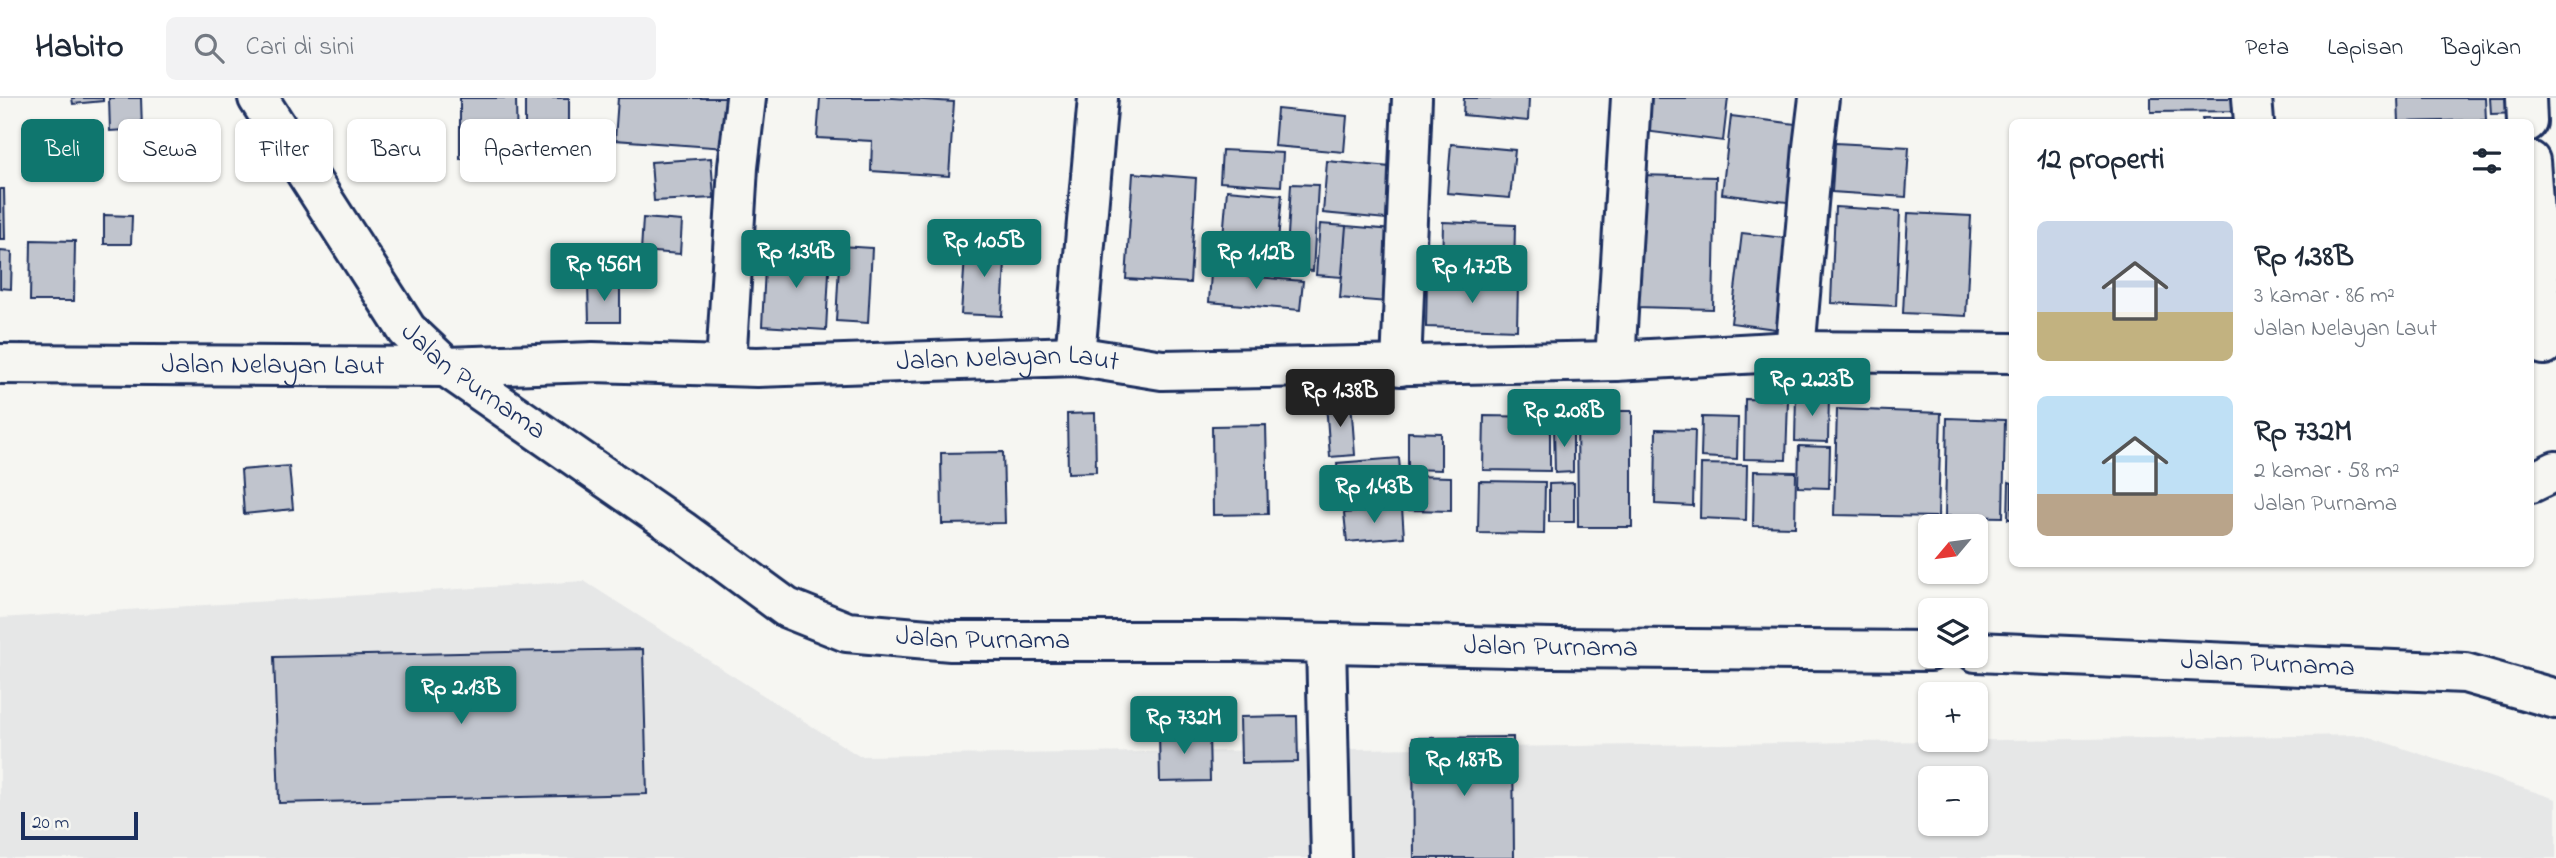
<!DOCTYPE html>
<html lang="id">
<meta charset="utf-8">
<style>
body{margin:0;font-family:"Indie Flower",sans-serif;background:#f2f2f3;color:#1f2937;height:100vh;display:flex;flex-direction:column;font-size:26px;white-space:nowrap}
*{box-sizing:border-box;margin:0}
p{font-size:23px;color:#747a83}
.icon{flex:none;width:38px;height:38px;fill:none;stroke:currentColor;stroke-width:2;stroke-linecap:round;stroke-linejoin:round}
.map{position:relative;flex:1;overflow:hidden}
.side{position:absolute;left:2009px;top:21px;width:525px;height:448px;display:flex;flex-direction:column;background:#fff;border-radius:10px;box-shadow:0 2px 5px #0004}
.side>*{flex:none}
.hud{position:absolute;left:21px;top:21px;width:665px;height:63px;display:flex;gap:14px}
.needle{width:46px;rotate:241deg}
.buttons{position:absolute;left:1918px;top:416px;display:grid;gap:14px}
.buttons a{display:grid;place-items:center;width:70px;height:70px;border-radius:10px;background:#fff;box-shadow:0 2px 5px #0004;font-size:35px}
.scale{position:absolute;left:21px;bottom:18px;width:117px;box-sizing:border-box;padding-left:7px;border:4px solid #1b2f5e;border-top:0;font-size:19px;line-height:24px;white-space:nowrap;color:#1b2f5e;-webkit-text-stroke:5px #f6f6f2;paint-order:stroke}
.price{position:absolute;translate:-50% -60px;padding:0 16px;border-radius:7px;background:#0f766e;color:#fff;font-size:23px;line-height:46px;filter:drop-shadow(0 2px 4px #0008)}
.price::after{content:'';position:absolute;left:50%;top:42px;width:21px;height:16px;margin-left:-10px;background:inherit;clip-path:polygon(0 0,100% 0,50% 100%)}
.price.selected{background:#222;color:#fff}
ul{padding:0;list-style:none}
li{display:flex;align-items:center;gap:21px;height:175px;padding:0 28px}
li span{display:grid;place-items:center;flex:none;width:196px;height:140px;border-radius:10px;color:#555}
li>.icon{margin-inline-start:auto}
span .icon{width:84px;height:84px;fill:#fffc;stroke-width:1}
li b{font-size:30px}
h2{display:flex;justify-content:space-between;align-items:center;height:84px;padding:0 28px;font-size:30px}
.chip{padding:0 24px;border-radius:10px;background:#fff;box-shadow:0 2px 5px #0004;font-size:24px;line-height:63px}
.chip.selected{background:#0f766e;color:#fff}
header{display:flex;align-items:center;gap:42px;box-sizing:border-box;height:98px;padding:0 35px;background:#fff;border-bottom:2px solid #e0e1e3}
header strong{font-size:33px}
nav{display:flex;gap:38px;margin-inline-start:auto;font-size:24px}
.search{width:490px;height:63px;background:#f2f2f3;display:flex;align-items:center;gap:18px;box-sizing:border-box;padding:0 24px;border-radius:10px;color:#747a83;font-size:26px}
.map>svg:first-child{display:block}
.built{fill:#e6e7e7;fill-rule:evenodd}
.building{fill:#c0c4cd;stroke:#1b2f5e;stroke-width:2}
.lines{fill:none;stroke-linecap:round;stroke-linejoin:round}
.minor-casing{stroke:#1b2f5e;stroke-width:44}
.major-casing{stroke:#1b2f5e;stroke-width:44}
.minor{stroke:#f6f6f2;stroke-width:38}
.major{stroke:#f6f6f2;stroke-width:38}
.labels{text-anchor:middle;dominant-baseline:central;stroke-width:5;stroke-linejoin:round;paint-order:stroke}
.street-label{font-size:28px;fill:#1b2f5e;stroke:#f6f6f2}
</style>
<header>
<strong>Habito</strong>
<div class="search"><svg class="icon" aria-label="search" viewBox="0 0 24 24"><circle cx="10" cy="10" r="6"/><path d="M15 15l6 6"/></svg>Cari di sini</div>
<nav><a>Peta</a><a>Lapisan</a><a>Bagikan</a></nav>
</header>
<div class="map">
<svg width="2556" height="760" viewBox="0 0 2556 760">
<rect width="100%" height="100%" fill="#f6f6f2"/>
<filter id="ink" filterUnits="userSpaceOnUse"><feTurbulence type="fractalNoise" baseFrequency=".0143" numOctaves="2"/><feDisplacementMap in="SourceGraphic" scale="14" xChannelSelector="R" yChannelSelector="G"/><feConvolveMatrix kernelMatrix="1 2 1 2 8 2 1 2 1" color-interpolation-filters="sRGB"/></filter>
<g filter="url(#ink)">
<path class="built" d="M584 483 859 658 2363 637 2556 701V760H0V520ZM1930 681H1976V726H1930Z"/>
<path class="building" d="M72 0H103V3L73 6Z
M109 0H141L142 31 110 33Z
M460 0H516L517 61H460Z
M525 0H569V31L525 30Z
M618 0H729L726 50 615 42Z
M820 0H893L954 4 949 78 871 73 872 43 817 40Z
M1464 0H1529L1528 23 1463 17Z
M1639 0H1728L1723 43 1636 32Z
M2151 0H2248V13L2151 14Z
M2398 0H2485L2486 22 2399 24Z
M2490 0H2521L2522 15 2491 16Z
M1277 11 1347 18 1344 54 1274 48Z
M1731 18 1804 27 1795 105 1722 96Z
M2202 20H2250V24H2203Z
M1835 45 1909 49 1906 99 1832 94Z
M1451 46 1515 52 1510 100 1447 95Z
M1222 52 1283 55 1281 88 1220 84Z
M711 60 714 100 654 103 651 64Z
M1327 63 1390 69 1386 121 1323 115Z
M1133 75 1196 80 1190 185 1126 181Z
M1639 77 1716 79 1713 211 1636 209Z
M1291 86 1318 87 1313 173 1286 171Z
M0 91H4L5 141H0Z
M1227 92 1282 97 1276 167 1221 163Z
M1835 109 1900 113 1896 208 1831 205Z
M1908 115 1971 118 1966 218 1903 215Z
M104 117 132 118 131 146H104Z
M643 120 682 123 680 156 641 153Z
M1443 124 1515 127 1514 177 1442 174Z
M1320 126 1346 128 1342 179 1316 177Z
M1346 128 1393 132 1387 204 1340 200Z
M1742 135 1793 141 1783 232 1731 225Z
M31 142 75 143 74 203H30Z
M966 144 1006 147 1002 218 961 216Z
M840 148 872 150 868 225 836 223Z
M766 151 830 155 826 232 762 228Z
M0 153 12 154 11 191 0 190Z
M1211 175 1303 183 1300 212 1209 204Z
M1427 181 1518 185 1517 232 1426 229Z
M588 187H620V224H589Z
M1796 296 1829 297 1828 344 1795 343Z
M1745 301 1788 302 1786 362 1744 361Z
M1351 303 1355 357 1330 359 1326 305Z
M1837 311 1941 315 1938 419 1834 417Z
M1577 313H1632V429H1578Z
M1095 315 1096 374 1068 375 1067 316Z
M1484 318 1550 319V373L1483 372Z
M1702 319 1738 320 1737 361 1701 359Z
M1947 320 2005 322 2003 419 1945 418Z
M1266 327 1268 416 1213 417 1212 328Z
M1554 327H1573V374L1555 375Z
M1656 331 1695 332 1693 408 1655 406Z
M1408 334 1441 335V372L1408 371Z
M1799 348 1830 349 1829 390 1798 389Z
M1003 354 1005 425 942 426 941 355Z
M1399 360 1403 407 1340 411 1337 365Z
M1701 366 1747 367 1746 422 1700 420Z
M289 368 293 411 244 416 241 372Z
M1754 373 1796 374 1795 429 1753 428Z
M1410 378 1451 379V413L1409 412Z
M1479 383 1545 384 1544 436 1478 435Z
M2009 384 2012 385V421H2008Z
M1574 385V424H1549V386Z
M1402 410 1404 439 1347 444 1344 415Z
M643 551 647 696 279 705 274 559Z
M1297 618 1298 664 1241 665 1240 619Z
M1209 633 1210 683 1160 684 1159 634Z
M1513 639 1514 760H1414L1413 640Z"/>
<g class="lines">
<defs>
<g id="minor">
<path d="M2252 0 2254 24"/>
<path d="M2526 0 2527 24"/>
<path d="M2530 63 2544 247"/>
<path d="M1795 253 1813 49 1819 0"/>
<path d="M1075 258 1098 0"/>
<path d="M1615 263 1631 0"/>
<path id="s1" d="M0 266 446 269 593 264 757 269 1075 258 1162 272 1615 263 1795 253 2012 255"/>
<path d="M726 267 738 69 746 0"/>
<path d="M1401 268 1412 0"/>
<path d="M2531 385 2556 373"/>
<path d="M1326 545 1331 760"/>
</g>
<g id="major">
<path id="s2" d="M258 0 407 232 446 269 681 432 787 510 847 534 951 543H1236L1552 550 1930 553"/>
<path id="s3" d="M1976 554 2465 575 2556 601"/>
</g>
</defs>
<use href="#minor" class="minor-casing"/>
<use href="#major" class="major-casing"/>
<use href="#minor" class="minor"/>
<use href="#major" class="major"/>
</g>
</g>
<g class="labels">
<g class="street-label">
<text stroke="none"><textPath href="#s1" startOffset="1008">Jalan Nelayan Laut</textPath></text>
<text stroke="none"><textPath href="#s1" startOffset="273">Jalan Nelayan Laut</textPath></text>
<text stroke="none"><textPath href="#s2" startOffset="360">Jalan Purnama</textPath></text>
<text stroke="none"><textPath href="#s2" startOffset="948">Jalan Purnama</textPath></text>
<text stroke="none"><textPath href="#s2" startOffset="1516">Jalan Purnama</textPath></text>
<text stroke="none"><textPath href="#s3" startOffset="292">Jalan Purnama</textPath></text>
</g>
</g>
</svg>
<div class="buttons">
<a><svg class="needle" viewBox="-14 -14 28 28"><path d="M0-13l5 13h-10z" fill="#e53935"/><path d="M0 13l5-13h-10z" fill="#747a83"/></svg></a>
<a><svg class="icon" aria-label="layers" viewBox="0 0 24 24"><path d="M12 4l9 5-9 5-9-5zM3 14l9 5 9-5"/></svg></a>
<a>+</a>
<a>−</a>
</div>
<div class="scale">20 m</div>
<b class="price" style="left:984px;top:181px">Rp 1.05B</b>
<b class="price" style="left:796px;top:192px">Rp 1.34B</b>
<b class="price" style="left:1256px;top:193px">Rp 1.12B</b>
<b class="price" style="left:604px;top:205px">Rp 956M</b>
<b class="price" style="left:1472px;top:207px">Rp 1.72B</b>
<b class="price" style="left:1812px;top:320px">Rp 2.23B</b>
<b class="price selected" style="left:1340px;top:331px">Rp 1.38B</b>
<b class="price" style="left:1564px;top:351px">Rp 2.08B</b>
<b class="price" style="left:1374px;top:427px">Rp 1.43B</b>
<b class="price" style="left:461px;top:628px">Rp 2.13B</b>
<b class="price" style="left:1184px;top:658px">Rp 732M</b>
<b class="price" style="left:1464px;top:700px">Rp 1.87B</b>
<div class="hud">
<a class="chip selected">Beli</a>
<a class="chip">Sewa</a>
<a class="chip">Filter</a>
<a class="chip">Baru</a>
<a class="chip">Apartemen</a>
</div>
<section class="side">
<h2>12 properti<svg class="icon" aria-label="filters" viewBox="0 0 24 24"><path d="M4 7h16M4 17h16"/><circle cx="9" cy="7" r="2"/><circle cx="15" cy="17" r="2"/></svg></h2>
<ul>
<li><span style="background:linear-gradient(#c9d6e8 65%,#c2b280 0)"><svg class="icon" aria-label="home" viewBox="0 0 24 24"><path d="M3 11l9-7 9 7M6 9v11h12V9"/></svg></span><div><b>Rp 1.38B</b><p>3 kamar · 86 m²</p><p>Jalan Nelayan Laut</p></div></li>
<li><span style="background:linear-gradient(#bfe0f5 70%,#b9a48a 0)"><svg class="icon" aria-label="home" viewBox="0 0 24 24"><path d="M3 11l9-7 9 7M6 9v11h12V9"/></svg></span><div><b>Rp 732M</b><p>2 kamar · 58 m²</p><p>Jalan Purnama</p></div></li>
</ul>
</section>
</div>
